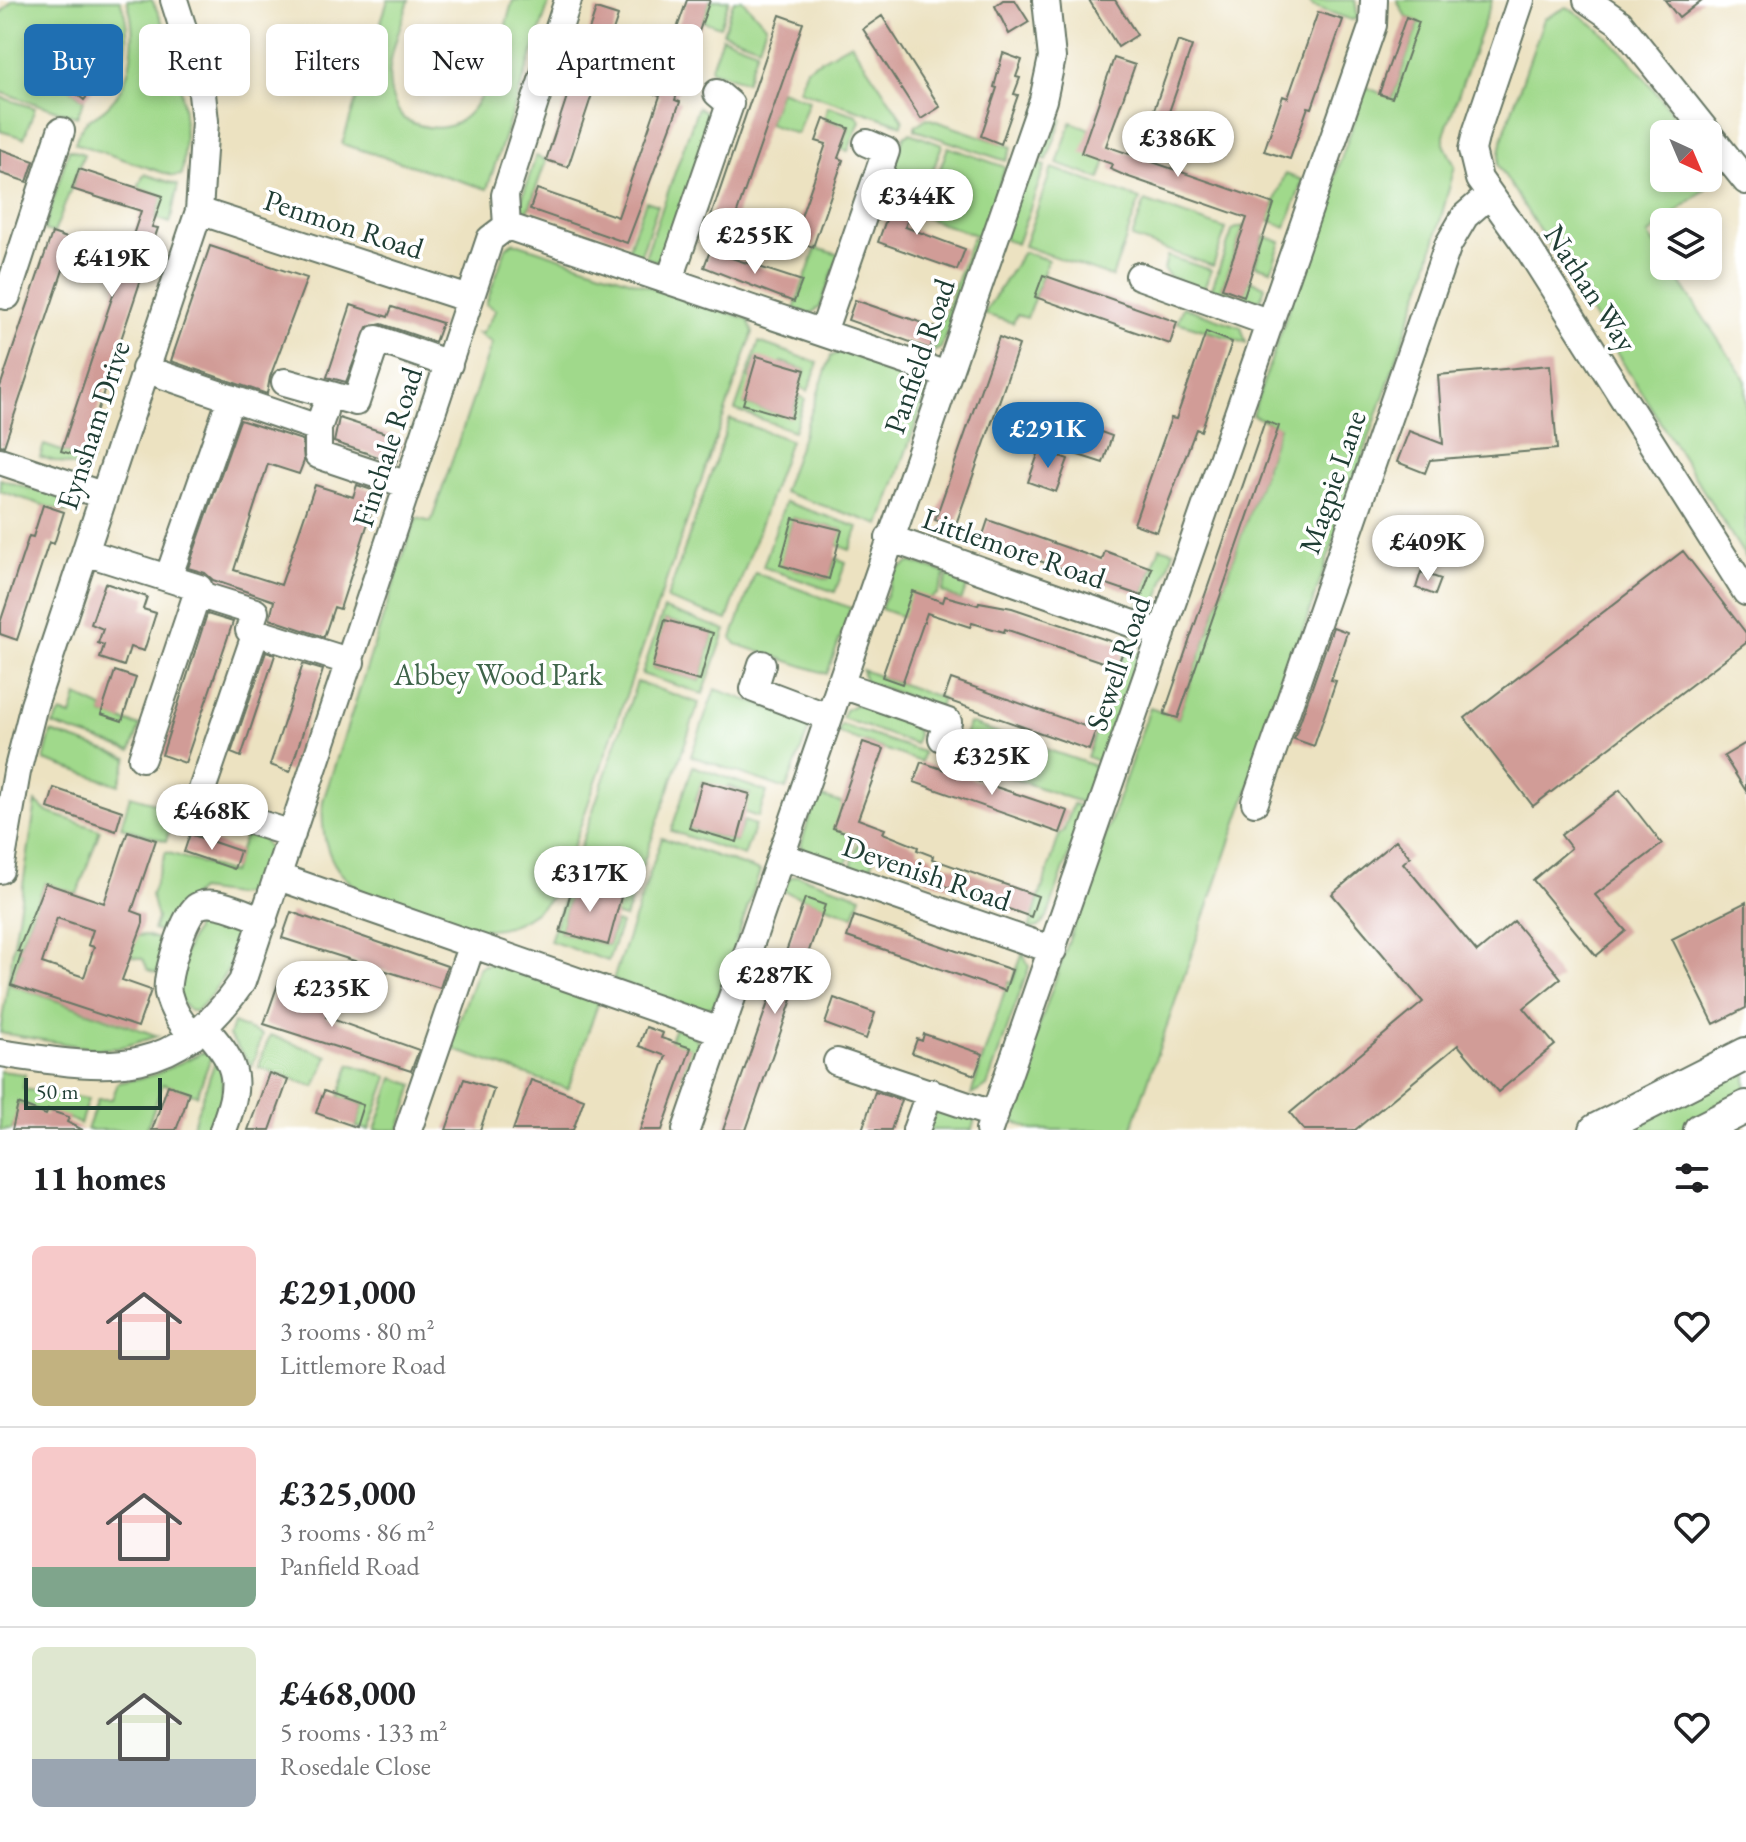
<!DOCTYPE html>
<meta charset="utf-8">
<style>
body{margin:0;font-family:"EB Garamond",serif;background:#f6f6f6;color:#202124;height:100vh;display:flex;flex-direction:column;font-size:30px;white-space:nowrap}
*{box-sizing:border-box;margin:0}
p{font-size:26px;color:#757577}
.icon{flex:none;width:44px;height:44px;fill:none;stroke:currentColor;stroke-width:2;stroke-linecap:round;stroke-linejoin:round}
.map{position:relative;height:1130px;overflow:hidden}
.panel{display:flex;flex-direction:column;background:#fff;flex:1}
.panel>*{flex:none}
.banner{position:absolute;left:24px;top:24px;width:800px;height:72px;display:flex;gap:16px}
.needle{width:52px;rotate:136deg}
.controls{position:absolute;left:1650px;top:120px;display:grid;gap:16px}
.controls a{display:grid;place-items:center;width:72px;height:72px;border-radius:12px;background:#fff;box-shadow:0 4px 12px #0003;font-size:40px}
.scale{position:absolute;left:24px;bottom:20px;width:138px;box-sizing:border-box;padding-left:8px;border:4px solid #1f3d34;border-top:0;font-size:22px;line-height:28px;white-space:nowrap;color:#1f3d34;-webkit-text-stroke:6px #fff;paint-order:stroke}
.price{position:absolute;translate:-50% -68px;padding:0 18px;border-radius:28px;background:#fff;color:#222;font-size:26px;line-height:52px;filter:drop-shadow(0 2px 4px #0008)}
.price::after{content:'';position:absolute;left:50%;top:48px;width:24px;height:18px;margin-left:-12px;background:inherit;clip-path:polygon(0 0,100% 0,50% 100%)}
.price.active{background:#1f6fb2;color:#fff}
ul{padding:0;list-style:none}
li{display:flex;align-items:center;gap:24px;height:200px;padding:0 32px}
li+li{border-top:2px solid #e0e0e0}
li span{display:grid;place-items:center;flex:none;width:224px;height:160px;border-radius:12px;color:#555}
li>.icon{margin-inline-start:auto}
span .icon{width:96px;height:96px;fill:#fffc;stroke-width:1}
li b{font-size:34px}
h2{display:flex;justify-content:space-between;align-items:center;height:96px;padding:0 32px;font-size:34px}
.chip{padding:0 28px;border-radius:12px;background:#fff;box-shadow:0 4px 12px #0003;font-size:28px;line-height:72px}
.chip.active{background:#1f6fb2;color:#fff}
.map>svg:first-child{display:block}
.green{fill:#a0d98b;stroke:#608b60;stroke-width:2;fill-rule:evenodd}
.building{fill:#d19c97;fill-rule:evenodd}
.lines{fill:none;stroke-linecap:round;stroke-linejoin:round}
.minor-casing{stroke:#677765;stroke-width:30}
.major-casing{stroke:#677765;stroke-width:36}
.minor{stroke:#fff;stroke-width:26}
.major{stroke:#fff;stroke-width:32}
.labels{text-anchor:middle;dominant-baseline:central;stroke-width:7;stroke-linejoin:round;paint-order:stroke}
.street-label{font-size:30px;fill:#1f3d34;stroke:#fff}
.park-label{font-size:30px;fill:#3f644a;stroke:#fff}
</style>
<div class="map">
<svg width="1746" height="1130" viewBox="0 0 1746 1130">
<rect width="100%" height="100%" fill="#fff"/>
<filter id="ink" filterUnits="userSpaceOnUse"><feTurbulence type="fractalNoise" baseFrequency=".0125" numOctaves="2"/><feDisplacementMap in="SourceGraphic" scale="16" xChannelSelector="R" yChannelSelector="G"/><feConvolveMatrix kernelMatrix="1 2 1 2 8 2 1 2 1" color-interpolation-filters="sRGB"/></filter>
<filter id="wash" filterUnits="userSpaceOnUse"><feTurbulence type="fractalNoise" baseFrequency=".006" numOctaves="4" result="noise"/><feDisplacementMap in="SourceGraphic" scale="32" xChannelSelector="R" yChannelSelector="G"/><feGaussianBlur stdDeviation="1.8" result="paint"/><feColorMatrix in="noise" values="0 0 0 0 0 0 0 0 0 0 0 0 0 0 0 0 0 1.4 0 .05"/><feComposite in="paint" operator="in"/></filter>
<g filter="url(#wash)">
<rect width="100%" height="100%" fill="#ece2c1"/>
<path class="green" d="M13 0H120C130 25 131 54 113 74L108 70 116 61 76 30 46 68 84 100 77 117 0 92V14Z
M127 0H152C180 54 190 115 182 175L173 176 75 143C84 113 94 122 111 103 135 76 137 31 127 0Z
M388 0H409C397 41 374 82 404 119 484 159 496 53 513 0H550L487 189 342 144Z
M710 0H729L720 27 702 21Z
M734 0H742L766 25 759 46 723 33Z
M1308 0H1355L1358 18 1352 20 1312 6Z
M1397 0H1492L1444 135V144L1455 166 1426 273 1131 1130H1032L1007 1118 1150 708 1178 718 1279 427 1252 415 1366 87 1392 98 1419 22 1406 17Z
M1567 7C1619 36 1652 88 1688 134H1664V178H1708V159L1721 176 1648 235 1664 259V266H1669L1746 381V558L1498 165 1503 136 1544 19Z
M722 37 757 50 746 82 710 70Z
M851 43 903 120 902 125 799 90 807 68Z
M780 90 809 100 797 134 768 124Z
M0 97 35 108 24 138 0 131Z
M828 106 857 115 860 121 848 151 841 149 849 128 824 119Z
M698 107 713 116 669 244 664 257 655 261 645 257Z
M1048 114 1062 119 1047 160 1033 155Z
M927 118 1012 147 1006 161 915 130V126Z
M1071 122 1090 129 1106 160 1100 179 1057 164Z
M910 133 942 145 925 193 889 180 904 136Z
M948 147 1005 167 981 237 923 217Z
M69 149 84 154 54 233 44 230Z
M536 156 546 160 526 217 520 205Z
M1030 160 1045 166 1017 244 1002 238Z
M1052 168 1140 199 1112 277 1024 246Z
M144 174 178 185 170 223 156 218 162 196 138 188Z
M1285 174 1303 180 1286 227 1268 220Z
M646 201 658 205 640 257 627 252Z
M1145 201 1226 229 1213 266 1132 238Z
M1244 226 1222 288 1243 296 1249 280 1265 286 1261 299 1249 303 1211 291 1233 229Z
M1264 236 1281 242 1271 270 1255 265Z
M972 238 979 241 941 348 931 353Z
M513 242 748 319 753 332 558 890C512 943 473 933 413 913 353 892 318 873 323 801L409 538 417 518 431 522 492 343 477 333H482L496 310 486 304 506 248Z
M816 248 839 255 820 307 810 314 794 309Z
M1023 252 1048 260 1027 318 1017 315 1013 323 984 314Z
M1167 256 1211 270 1204 289 1170 277 1164 270Z
M1183 307 1241 327 1246 343 1177 322Z
M759 342 818 363 808 391 799 387 805 370 782 362 780 365 757 357 749 378 752 380 744 404 790 417 799 396 805 399 794 431 735 410Z
M841 352 918 378 925 384 927 393 880 525 783 492 831 356Z
M730 419 790 440 727 620 667 599Z
M44 445 91 461 77 467 40 457Z
M0 479 63 499 67 513 0 491Z
M785 502 858 527 850 550 837 545 842 530 793 518 781 565 828 579 836 558 846 562 835 592 763 567Z
M1160 547 1174 551 1155 608 1141 615 1136 613Z
M911 562 946 573 937 594 903 617 881 609 895 571Z
M755 573 851 608 827 674 736 644 732 638Z
M949 573 969 581 961 601 942 592Z
M664 609 726 630 703 694 642 674ZM665 620 713 633 700 681 653 668Z
M1131 636 1135 637 1139 654 1100 762 1087 757Z
M862 670 942 698 939 707 865 682Z
M637 682 699 703 636 884 575 863Z
M715 689 804 720 809 729 786 789 691 756Z
M77 696 103 708 102 714 140 726 131 751 53 725 61 713 71 716Z
M857 704 913 723 918 734 915 744 842 718 845 710Z
M969 723 1098 767 1086 804 957 759Z
M841 725 923 752 921 762 838 733Z
M51 732 128 758 119 785 44 760Z
M693 766 767 792 758 817 743 812 750 794 728 786 726 790 702 781 695 801 698 803 689 828 736 842 744 821 755 825 744 856 671 831Z
M816 795 842 803 856 836 846 865 806 851 801 845Z
M130 796 176 809 166 841 121 827Z
M36 802 47 812 100 830 77 894 45 883 18 950 22 952 11 985 158 1036 118 1048 97 1049 0 1033Z
M1073 804 1085 808 1047 918 1039 927 1029 929 1060 833H1063Z
M246 833 263 839 269 850 256 892 234 895 199 890 179 908 170 935 153 930 157 918 151 895 166 852 232 873Z
M662 838 760 871 714 1006 696 1010 613 980Z
M858 844 877 850 869 873 851 866Z
M573 873 633 894 625 918 615 915 621 897 573 884 560 932 608 945 616 922 621 924 608 961 550 941Z
M797 875 861 896 854 916 783 891 789 878Z
M204 911 239 926C247 948 213 995 197 1011H191C159 992 193 934 204 911Z
M145 935 166 942 157 973 148 970 143 959 130 956 137 936Z
M1023 953 1029 967 987 1086 971 1095 1008 981 1012 982Z
M490 963 599 1001 568 1089 449 1048 479 967Z
M233 1023 262 1035 252 1066 229 1036Z
M675 1028 692 1034 701 1045 689 1077 682 1073 690 1048 669 1043Z
M270 1035 328 1056 315 1087 258 1067Z
M201 1053H209L211 1057 197 1095 163 1084 146 1130H87L98 1099H112L118 1083 154 1075Z
M217 1056 221 1061 223 1098 215 1130H191Z
M350 1064 388 1077 369 1130 356 1127 363 1105 339 1097Z
M1746 1066V1095L1676 1130H1631Z
M0 1071 25 1074 23 1089 88 1099 80 1124C62 1113 38 1112 19 1104L12 1130H0Z
M393 1078 414 1085 399 1130H375Z
M937 1108 975 1119 972 1130H925Z"/>
<g id="blocks">
<path class="building" d="M687 0H710L675 100 680 102 627 243 530 209 537 189 618 217 660 96 654 94Z
M1003 0H1015L1029 22 1009 34 995 6Z
M1089 0H1115L1137 35 1118 47Z
M1665 0H1702L1679 18Z
M596 9 618 16 568 167 546 160Z
M1318 12 1343 20 1312 108 1308 107 1290 159 1264 151 1283 96 1288 98Z
M780 15 803 23 731 230 709 222Z
M882 16 940 107 921 119 863 29Z
M1406 17 1419 22 1392 98 1379 94Z
M77 30 116 61 84 100 45 68Z
M1178 41 1192 46 1162 132 1148 127Z
M1003 53 1022 60 1016 77 1020 78 1014 94 1018 95 1001 144 981 136 997 88 994 87Z
M1114 58 1135 65 1106 146 1274 204 1244 296 1222 288 1247 218 1126 176 1110 169 1112 164 1081 153Z
M824 119 849 128 838 158 843 160 813 247 793 240 826 144 816 141Z
M0 149 34 161 27 182 0 173Z
M79 169 163 196 152 227 158 228 82 457 61 451 141 211 72 189Z
M895 195 915 202 905 227 965 249 957 270 878 242Z
M52 233 73 240 4 446 0 445V387Z
M210 246 307 278 270 377 267 394 171 361Z
M710 251 802 281 794 302 704 267Z
M1043 275 1177 322 1170 344 1035 297Z
M855 300 937 328 930 349 848 320Z
M351 305 388 317 392 307 442 323 435 342 382 324 367 327 346 382 327 377Z
M1206 332 1232 342 1201 431 1196 429 1157 532 1134 524 1171 418 1176 419Z
M999 337 1019 345 955 527 935 520Z
M757 356 805 370 791 418 743 404Z
M1550 365 1557 449 1430 460 1425 473 1397 462 1409 431 1443 444 1438 375Z
M339 418 404 439 396 463 334 442Z
M240 420 302 440 304 461 299 474 268 464 234 570 281 585 315 485 353 497 357 485 378 492 340 609 334 607 324 637 270 619 274 601 213 580 205 573 188 568Z
M1265 421 1279 426 1178 718 1164 714Z
M1079 424 1112 436 1103 463 1069 452Z
M1040 449 1068 459 1056 492 1028 482Z
M43 505 64 512 54 544 49 542 17 640 0 634V623L29 536 33 537Z
M793 518 842 530 829 579 780 565Z
M988 520 1102 560 1105 551 1152 568 1142 596 981 541Z
M1683 551 1746 633V643L1533 806 1465 718Z
M1421 572 1441 579 1435 595 1416 588Z
M105 583 147 597 143 609 156 613 144 651 130 647 124 666 100 658 104 645 98 643 103 629 91 624Z
M912 591 943 602 945 596 978 605 979 602 1012 608 1125 646 1117 667 1005 629 1004 632 972 623 970 627 927 613 902 684 882 677Z
M207 614 233 622 185 763 162 755Z
M665 620 713 633 700 681 652 668Z
M1333 627 1347 632 1331 680 1336 681 1314 746 1294 739Z
M266 652 275 655 241 757 231 753Z
M303 664 323 670 290 772 270 765Z
M115 671 136 678 122 721 101 714Z
M951 679 1096 730 1089 750 944 699Z
M863 742 884 749 858 819 885 829 883 833 918 847 917 850 933 856 932 859 1038 896 1031 917 925 879 926 876 910 870 911 867 876 854 877 850 861 844 863 838 833 828Z
M1746 743V791L1724 756Z
M921 762 1068 811 1060 833 914 782Z
M702 781 750 794 737 842 689 828Z
M54 788 122 811 116 831 48 808Z
M1620 790 1662 844 1595 895 1626 931 1596 956 1533 880 1571 848 1561 835Z
M128 831 156 840 132 911 143 915V923L122 980 151 990 138 1027 11 985 22 952 18 951 45 883 104 903ZM57 918 93 930 88 945 94 947 84 977 42 963Z
M190 834 240 851 234 869 184 852Z
M1396 840 1410 857 1403 863 1477 952 1514 921 1561 978 1524 1008 1555 1045 1498 1092 1458 1045 1355 1130H1304L1290 1113 1423 1002 1332 894Z
M573 884 621 897 608 945 560 932Z
M805 898 825 905 782 1028 746 1130H723Z
M1746 902V1008L1714 1024 1672 939Z
M291 912 447 966 440 988 282 938Z
M854 916 1012 970 1005 991 847 937Z
M279 981 312 992 309 1002 329 1010 326 1017 419 1050 411 1071 264 1024Z
M834 998 875 1013 866 1039 825 1024Z
M646 1027 663 1033 661 1038 691 1048 662 1130H640L666 1056 639 1046Z
M924 1034 983 1054 975 1075 912 1053 917 1039 922 1041Z
M269 1073 288 1080 270 1130H248Z
M464 1079 494 1089 480 1130H446Z
M531 1080 584 1099 573 1130H513Z
M168 1085 189 1092 184 1109 176 1130H152Z
M324 1091 363 1105 356 1127 316 1113Z
M875 1092 901 1100 891 1130H862Z
M18 1104 46 1115 48 1110 69 1117 67 1122 83 1130H12Z"/>
</g>
</g>
<g filter="url(#ink)">
<use href="#blocks" fill-opacity="0" stroke="#677765" stroke-width="2"/>
<g class="lines">
<defs>
<path id="minor" d="M1521 0 1476 133 1472 150 1479 179 1528 248 1746 592
M1587 0 1620 23 1746 181
M199 211 469 299
M507 226 947 375
M507 226 505 195 568 0
M1139 276 1270 323
M670 279 730 104 717 93
M0 294 7 296 61 131
M823 332 886 151 867 143
M145 369 318 428
M285 382 356 402 377 339 449 364
M324 411 318 428V455L408 485
M0 461 102 495
M889 538 1162 634
M85 552 199 588 142 758
M168 578 231 398
M197 594 255 612 249 630 351 662
M252 644 197 804 292 834
M762 664 754 689 828 717
M839 684 948 722 942 738
M1255 802 1448 245 1465 216 1489 195
M781 856 1053 950
M0 870 17 772 34 705 199 211 205 121 201 85 174 0
M279 877 720 1031
M205 1028C240 1068 241 1081 223 1130
M193 1037C182 1023 172 1011 168 993 165 978 184 913 198 906 214 897 247 915 264 920
M0 1053C108 1069 172 1083 242 982L490 239 507 226
M837 1062 995 1115
M408 1130 472 944
M686 1130 1043 100 1052 58 1046 0
M916 1130 930 1092
M989 1130 1373 25 1374 0"/>
<path id="major" d="M1596 1130 1746 1054
M1700 1130 1746 1107"/>
</defs>
<use href="#minor" class="minor-casing"/>
<use href="#major" class="major-casing"/>
<use href="#minor" class="minor"/>
<use href="#major" class="major"/>
</g>
</g>
<g class="labels">
<g class="street-label">
<text transform="translate(344 224) rotate(18)">Penmon Road</text>
<text transform="translate(1591 288) rotate(57)">Nathan Way</text>
<text transform="translate(919 356) rotate(-71)">Panfield Road</text>
<text transform="translate(93 425) rotate(-72)">Eynsham Drive</text>
<text transform="translate(387 447) rotate(-72)">Finchale Road</text>
<text transform="translate(1332 482) rotate(-71)">Magpie Lane</text>
<text transform="translate(1014 548) rotate(19)">Littlemore Road</text>
<text transform="translate(1118 663) rotate(-71)">Sewell Road</text>
<text transform="translate(927 873) rotate(19)">Devenish Road</text>
</g>
<g class="park-label">
<text x="498" y="674">Abbey Wood Park</text>
</g>
</g>
</svg>
<div class="controls">
<a><svg class="needle" viewBox="-14 -14 28 28"><path d="M0-13l5 13h-10z" fill="#e53935"/><path d="M0 13l5-13h-10z" fill="#757577"/></svg></a>
<a><svg class="icon" aria-label="layers" viewBox="0 0 24 24"><path d="M12 4l9 5-9 5-9-5zM3 14l9 5 9-5"/></svg></a>
</div>
<div class="scale">50 m</div>
<b class="price" style="left:1178px;top:179px">£386K</b>
<b class="price" style="left:917px;top:237px">£344K</b>
<b class="price" style="left:755px;top:276px">£255K</b>
<b class="price" style="left:112px;top:299px">£419K</b>
<b class="price active" style="left:1048px;top:470px">£291K</b>
<b class="price" style="left:1428px;top:583px">£409K</b>
<b class="price" style="left:992px;top:797px">£325K</b>
<b class="price" style="left:212px;top:852px">£468K</b>
<b class="price" style="left:590px;top:914px">£317K</b>
<b class="price" style="left:775px;top:1016px">£287K</b>
<b class="price" style="left:332px;top:1029px">£235K</b>
<div class="banner">
<a class="chip active">Buy</a>
<a class="chip">Rent</a>
<a class="chip">Filters</a>
<a class="chip">New</a>
<a class="chip">Apartment</a>
</div>
</div>
<section class="panel">
<h2>11 homes<svg class="icon" aria-label="filters" viewBox="0 0 24 24"><path d="M4 7h16M4 17h16"/><circle cx="9" cy="7" r="2"/><circle cx="15" cy="17" r="2"/></svg></h2>
<ul>
<li><span style="background:linear-gradient(#f6c9c9 65%,#c2b280 0)"><svg class="icon" aria-label="home" viewBox="0 0 24 24"><path d="M3 11l9-7 9 7M6 9v11h12V9"/></svg></span><div><b>£291,000</b><p>3 rooms · 80 m²</p><p>Littlemore Road</p></div><svg class="icon" aria-label="heart" viewBox="0 0 24 24"><path d="M12 20l-8-8c-3-5 5-10 8-4 3-6 11-1 8 4z"/></svg></li>
<li><span style="background:linear-gradient(#f6c9c9 75%,#7fa58c 0)"><svg class="icon" aria-label="home" viewBox="0 0 24 24"><path d="M3 11l9-7 9 7M6 9v11h12V9"/></svg></span><div><b>£325,000</b><p>3 rooms · 86 m²</p><p>Panfield Road</p></div><svg class="icon" aria-label="heart" viewBox="0 0 24 24"><path d="M12 20l-8-8c-3-5 5-10 8-4 3-6 11-1 8 4z"/></svg></li>
<li><span style="background:linear-gradient(#dfe7d0 70%,#9aa5b1 0)"><svg class="icon" aria-label="home" viewBox="0 0 24 24"><path d="M3 11l9-7 9 7M6 9v11h12V9"/></svg></span><div><b>£468,000</b><p>5 rooms · 133 m²</p><p>Rosedale Close</p></div><svg class="icon" aria-label="heart" viewBox="0 0 24 24"><path d="M12 20l-8-8c-3-5 5-10 8-4 3-6 11-1 8 4z"/></svg></li>
</ul>
</section>
